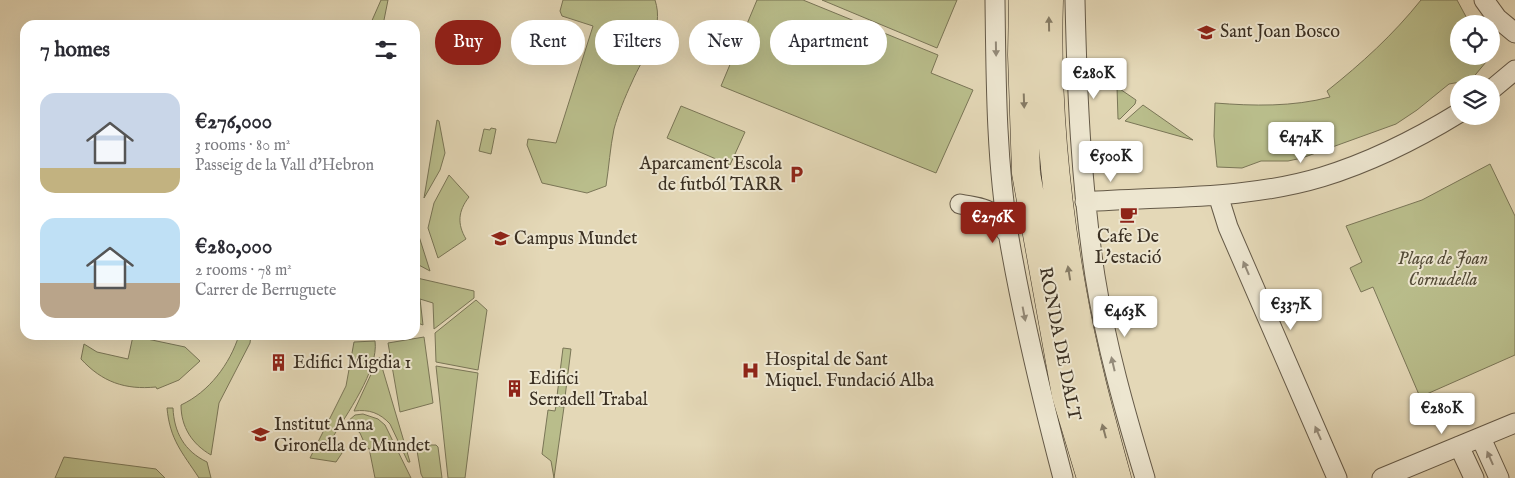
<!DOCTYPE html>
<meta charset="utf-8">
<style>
body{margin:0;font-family:"IM FELL English",serif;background:#f7f7f7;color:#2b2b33;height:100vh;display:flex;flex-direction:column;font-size:19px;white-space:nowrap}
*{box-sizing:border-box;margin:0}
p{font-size:16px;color:#7c7c81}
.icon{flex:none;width:28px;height:28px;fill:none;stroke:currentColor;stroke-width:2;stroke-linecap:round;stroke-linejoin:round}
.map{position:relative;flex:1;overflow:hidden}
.details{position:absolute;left:20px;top:20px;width:400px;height:320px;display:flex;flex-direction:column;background:#fff;border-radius:15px;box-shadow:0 5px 20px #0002}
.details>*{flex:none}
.hud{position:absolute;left:435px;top:20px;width:475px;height:45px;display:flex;gap:10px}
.tools{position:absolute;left:1450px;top:15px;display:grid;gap:10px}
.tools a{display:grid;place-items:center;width:50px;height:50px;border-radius:50%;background:#fff;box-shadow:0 5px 20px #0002;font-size:25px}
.price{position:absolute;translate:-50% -42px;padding:0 11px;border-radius:5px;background:#fff;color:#222;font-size:16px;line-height:32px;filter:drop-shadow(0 1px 2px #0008)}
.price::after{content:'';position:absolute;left:50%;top:30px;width:15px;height:11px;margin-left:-8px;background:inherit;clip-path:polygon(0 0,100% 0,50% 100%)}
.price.selected{background:#8f2418;color:#fff}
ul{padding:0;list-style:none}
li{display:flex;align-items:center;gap:15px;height:125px;padding:0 20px}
li span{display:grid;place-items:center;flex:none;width:140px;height:100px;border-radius:15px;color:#555}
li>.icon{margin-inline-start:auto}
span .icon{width:60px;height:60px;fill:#fffc;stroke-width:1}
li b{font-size:21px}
h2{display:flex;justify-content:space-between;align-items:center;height:60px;padding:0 20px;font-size:21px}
.pill{padding:0 18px;border-radius:22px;background:#fff;box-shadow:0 5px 20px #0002;font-size:18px;line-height:45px}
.pill.selected{background:#8f2418;color:#fff}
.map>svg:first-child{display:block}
.green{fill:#b9bd8b;stroke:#7a7657}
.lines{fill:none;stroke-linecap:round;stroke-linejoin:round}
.minor-casing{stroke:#655a48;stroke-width:21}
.highway-casing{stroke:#3b3023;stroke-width:29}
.minor{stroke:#ede6d0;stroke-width:19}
.highway{stroke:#e4d8b7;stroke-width:28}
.oneway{fill:#877c66}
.oneway2{fill:#948b7a}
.labels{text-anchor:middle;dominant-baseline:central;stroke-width:4;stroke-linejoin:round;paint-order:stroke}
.poi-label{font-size:18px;fill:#3b3023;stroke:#ede6d0;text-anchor:start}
.park-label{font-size:18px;font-style:italic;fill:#544c38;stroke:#ede6d0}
.street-label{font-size:18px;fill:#3b3023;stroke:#ede6d0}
</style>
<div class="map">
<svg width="1515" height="478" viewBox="0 0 1515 478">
<rect width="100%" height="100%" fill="#e4d8b7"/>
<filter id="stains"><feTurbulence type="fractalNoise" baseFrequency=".004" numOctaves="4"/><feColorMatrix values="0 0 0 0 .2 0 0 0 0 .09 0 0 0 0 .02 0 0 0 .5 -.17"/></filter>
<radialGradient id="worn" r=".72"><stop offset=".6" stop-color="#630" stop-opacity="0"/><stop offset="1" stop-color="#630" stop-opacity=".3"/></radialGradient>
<path class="green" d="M381 0H388L383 25H370Z
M563 0H655C665 30 643 56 632 82 625 97 618 114 614 129 610 148 609 167 606 186L587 193 542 183 527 145 528 139 556 143 593 26 562 16 560 11Z
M757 0H803L938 55 931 73 973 90 936 173 721 86Z
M822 0H957L937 48Z
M1421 0H1457L1470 24H1459V56H1491L1471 80 1449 84 1417 110 1396 124 1302 158 1288 161H1261L1242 168 1217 167 1214 136 1215 103C1253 106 1293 107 1330 97L1327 91C1362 63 1393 35 1421 0Z
M1117 87 1136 100 1135 104 1120 119H1118Z
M1143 105 1193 140 1125 121Z
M681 106 745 132 730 165 667 138Z
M437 120 439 121 445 153 440 170 424 198Z
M491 128 496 129 491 154 479 151 484 129 490 130Z
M1490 164 1515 216V355L1420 397 1373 287 1361 292 1350 268 1362 262 1346 226 1422 200Z
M449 175 469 197C458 211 457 224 466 239L438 258 428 228 434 203Z
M417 230 430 271 415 263Z
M417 278 474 291V298L434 329 433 303 420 299 423 325 415 322V280Z
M476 300 487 310 478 370 436 362 435 333Z
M239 335H251L250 343 219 403 211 455C192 444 181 427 181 405 209 392 230 364 239 335Z
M133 336 185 347 200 361 179 380 157 389 156 387C125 390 102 382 81 359L84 344 97 352 128 359Z
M424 337 433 403 400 412 388 343Z
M375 341C379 370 346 415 331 440L344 450 336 462 310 458 346 386 354 342Z
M563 348 571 349 565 397 557 396Z
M379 357 410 462H408L390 424C380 413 369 409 354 411Z
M436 366 478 373 465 478H448Z
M556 406 564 407 554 478 551 461 542 454 548 410 555 411Z
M167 408H173C174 432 184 451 207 462L211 478H199C182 452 170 440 167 408Z
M363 414 378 419 385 425 411 478H375L369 448 367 449 360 433 347 422 355 415Z
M416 445H436L438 447 442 478H423L421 474Z
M64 457 156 469 165 478H55Z"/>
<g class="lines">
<defs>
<path id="minor" d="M995 0C996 79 996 160 1009 238 1023 319 1042 398 1063 478
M1075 0C1077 93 1081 184 1095 276 1106 345 1125 412 1145 478
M1484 0 1497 18 1515 33
M1491 90 1515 70
M1218 195 1228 227 1337 478
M1085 202C1164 196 1246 200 1322 177 1371 162 1415 140 1459 113
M960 204C986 209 993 207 1006 232
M1481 438 1499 478
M1459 446 1474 478
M1382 478 1515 423"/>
<path id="highway" d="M1023 0 1022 55 1026 173 1066 395 1091 478
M1049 0C1046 97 1055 195 1072 290 1083 354 1100 416 1117 478"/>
</defs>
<use href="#minor" class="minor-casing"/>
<use href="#highway" class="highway-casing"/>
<use href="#minor" class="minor"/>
<use href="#highway" class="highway"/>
</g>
<defs><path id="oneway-solid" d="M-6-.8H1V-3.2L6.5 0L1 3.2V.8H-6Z" transform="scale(1.25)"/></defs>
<g class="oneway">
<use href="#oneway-solid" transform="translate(1049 24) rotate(-91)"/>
<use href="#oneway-solid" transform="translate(1024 101) rotate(88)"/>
<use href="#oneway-solid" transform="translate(1069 273) rotate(-99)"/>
<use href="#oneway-solid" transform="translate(1104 431) rotate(-105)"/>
</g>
<g class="oneway2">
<use href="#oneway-solid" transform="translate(996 49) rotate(89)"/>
<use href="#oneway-solid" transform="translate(1246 268) rotate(-113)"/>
<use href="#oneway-solid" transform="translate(1024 314) rotate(79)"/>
<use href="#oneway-solid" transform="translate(1113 364) rotate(-103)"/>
<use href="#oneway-solid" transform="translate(1318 433) rotate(-114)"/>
<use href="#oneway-solid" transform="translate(1490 458) rotate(-114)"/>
</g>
<defs>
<symbol id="school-bare" viewBox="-9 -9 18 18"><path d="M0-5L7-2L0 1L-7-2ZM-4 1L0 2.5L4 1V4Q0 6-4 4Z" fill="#8f2418" stroke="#ede6d0" stroke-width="2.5" paint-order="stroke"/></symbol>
<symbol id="parking-bare" viewBox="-9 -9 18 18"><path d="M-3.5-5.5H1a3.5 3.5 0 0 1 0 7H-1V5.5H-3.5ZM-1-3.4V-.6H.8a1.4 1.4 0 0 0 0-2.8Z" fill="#8f2418" stroke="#ede6d0" stroke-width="2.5" paint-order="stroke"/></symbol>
<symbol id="cafe-bare" viewBox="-9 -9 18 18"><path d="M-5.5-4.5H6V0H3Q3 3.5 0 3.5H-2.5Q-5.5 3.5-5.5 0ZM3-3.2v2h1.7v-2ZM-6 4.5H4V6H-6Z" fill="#8f2418" stroke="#ede6d0" stroke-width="2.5" paint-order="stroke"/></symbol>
<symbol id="university-bare" viewBox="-9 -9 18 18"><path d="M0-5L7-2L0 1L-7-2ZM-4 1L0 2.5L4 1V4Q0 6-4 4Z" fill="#8f2418" stroke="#ede6d0" stroke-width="2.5" paint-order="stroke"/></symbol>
<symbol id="building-bare" viewBox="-9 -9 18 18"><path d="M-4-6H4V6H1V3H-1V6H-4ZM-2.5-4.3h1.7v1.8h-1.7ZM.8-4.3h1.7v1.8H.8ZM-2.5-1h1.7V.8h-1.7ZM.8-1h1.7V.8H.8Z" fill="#8f2418" stroke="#ede6d0" stroke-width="2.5" paint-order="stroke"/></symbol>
<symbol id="hospital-bare" viewBox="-9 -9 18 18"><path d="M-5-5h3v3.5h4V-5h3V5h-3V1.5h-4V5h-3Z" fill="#8f2418" stroke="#ede6d0" stroke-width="2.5" paint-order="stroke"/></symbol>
</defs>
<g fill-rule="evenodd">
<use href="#school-bare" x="1194" y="20" width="25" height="25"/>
<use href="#parking-bare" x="784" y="162" width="25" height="25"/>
<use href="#cafe-bare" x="1116" y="202" width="25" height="25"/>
<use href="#university-bare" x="488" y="226" width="25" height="25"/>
<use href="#building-bare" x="266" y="350" width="25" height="25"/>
<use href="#hospital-bare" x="738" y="358" width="25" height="25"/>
<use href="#building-bare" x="502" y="376" width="25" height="25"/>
<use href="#school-bare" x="248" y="422" width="25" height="25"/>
</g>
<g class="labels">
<g class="poi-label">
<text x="1220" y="32">Sant Joan Bosco</text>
<text x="782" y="164" text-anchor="end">Aparcament Escola<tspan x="782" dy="21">de futból TARR</tspan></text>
<text x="1128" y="237" text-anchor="middle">Cafe De<tspan x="1128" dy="21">L'estació</tspan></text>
<text x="514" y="239">Campus Mundet</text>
<text x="765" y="360">Hospital de Sant<tspan x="765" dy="21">Miquel. Fundació Alba</tspan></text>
<text x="293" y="363">Edifici Migdia 1</text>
<text x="529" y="379">Edifici<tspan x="529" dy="21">Serradell Trabal</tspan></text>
<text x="274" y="425">Institut Anna<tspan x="274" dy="21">Gironella de Mundet</tspan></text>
</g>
<g class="park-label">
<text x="1443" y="259">Plaça de Joan<tspan x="1443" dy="21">Cornudella</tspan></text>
</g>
<g class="street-label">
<text transform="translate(1059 344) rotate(79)">RONDA DE DALT</text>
</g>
</g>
<rect width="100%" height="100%" filter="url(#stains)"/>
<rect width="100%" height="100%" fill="url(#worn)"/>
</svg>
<div class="tools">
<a><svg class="icon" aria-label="locate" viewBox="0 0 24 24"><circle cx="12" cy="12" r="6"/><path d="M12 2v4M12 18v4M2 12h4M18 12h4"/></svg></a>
<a><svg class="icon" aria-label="layers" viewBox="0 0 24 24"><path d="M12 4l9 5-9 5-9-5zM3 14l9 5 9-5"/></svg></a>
</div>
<b class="price" style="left:1094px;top:100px">€280K</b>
<b class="price" style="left:1301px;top:164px">€474K</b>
<b class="price" style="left:1111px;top:183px">€500K</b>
<b class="price selected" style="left:993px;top:244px">€276K</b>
<b class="price" style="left:1291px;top:331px">€337K</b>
<b class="price" style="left:1125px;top:338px">€463K</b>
<b class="price" style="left:1442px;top:435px">€280K</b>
<div class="hud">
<a class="pill selected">Buy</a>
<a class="pill">Rent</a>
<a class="pill">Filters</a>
<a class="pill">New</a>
<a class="pill">Apartment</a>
</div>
<section class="details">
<h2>7 homes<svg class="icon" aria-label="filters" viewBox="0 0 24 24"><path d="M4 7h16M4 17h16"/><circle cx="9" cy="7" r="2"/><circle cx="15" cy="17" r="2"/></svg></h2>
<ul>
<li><span style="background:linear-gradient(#c9d6e8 75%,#c2b280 0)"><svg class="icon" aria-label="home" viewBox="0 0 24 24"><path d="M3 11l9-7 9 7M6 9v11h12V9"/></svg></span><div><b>€276,000</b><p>3 rooms · 80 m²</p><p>Passeig de la Vall d'Hebron</p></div></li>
<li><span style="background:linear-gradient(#bfe0f5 65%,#b9a48a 0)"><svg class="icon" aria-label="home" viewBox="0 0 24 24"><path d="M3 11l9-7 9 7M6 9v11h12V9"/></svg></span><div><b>€280,000</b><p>2 rooms · 78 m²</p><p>Carrer de Berruguete</p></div></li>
</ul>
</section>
</div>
